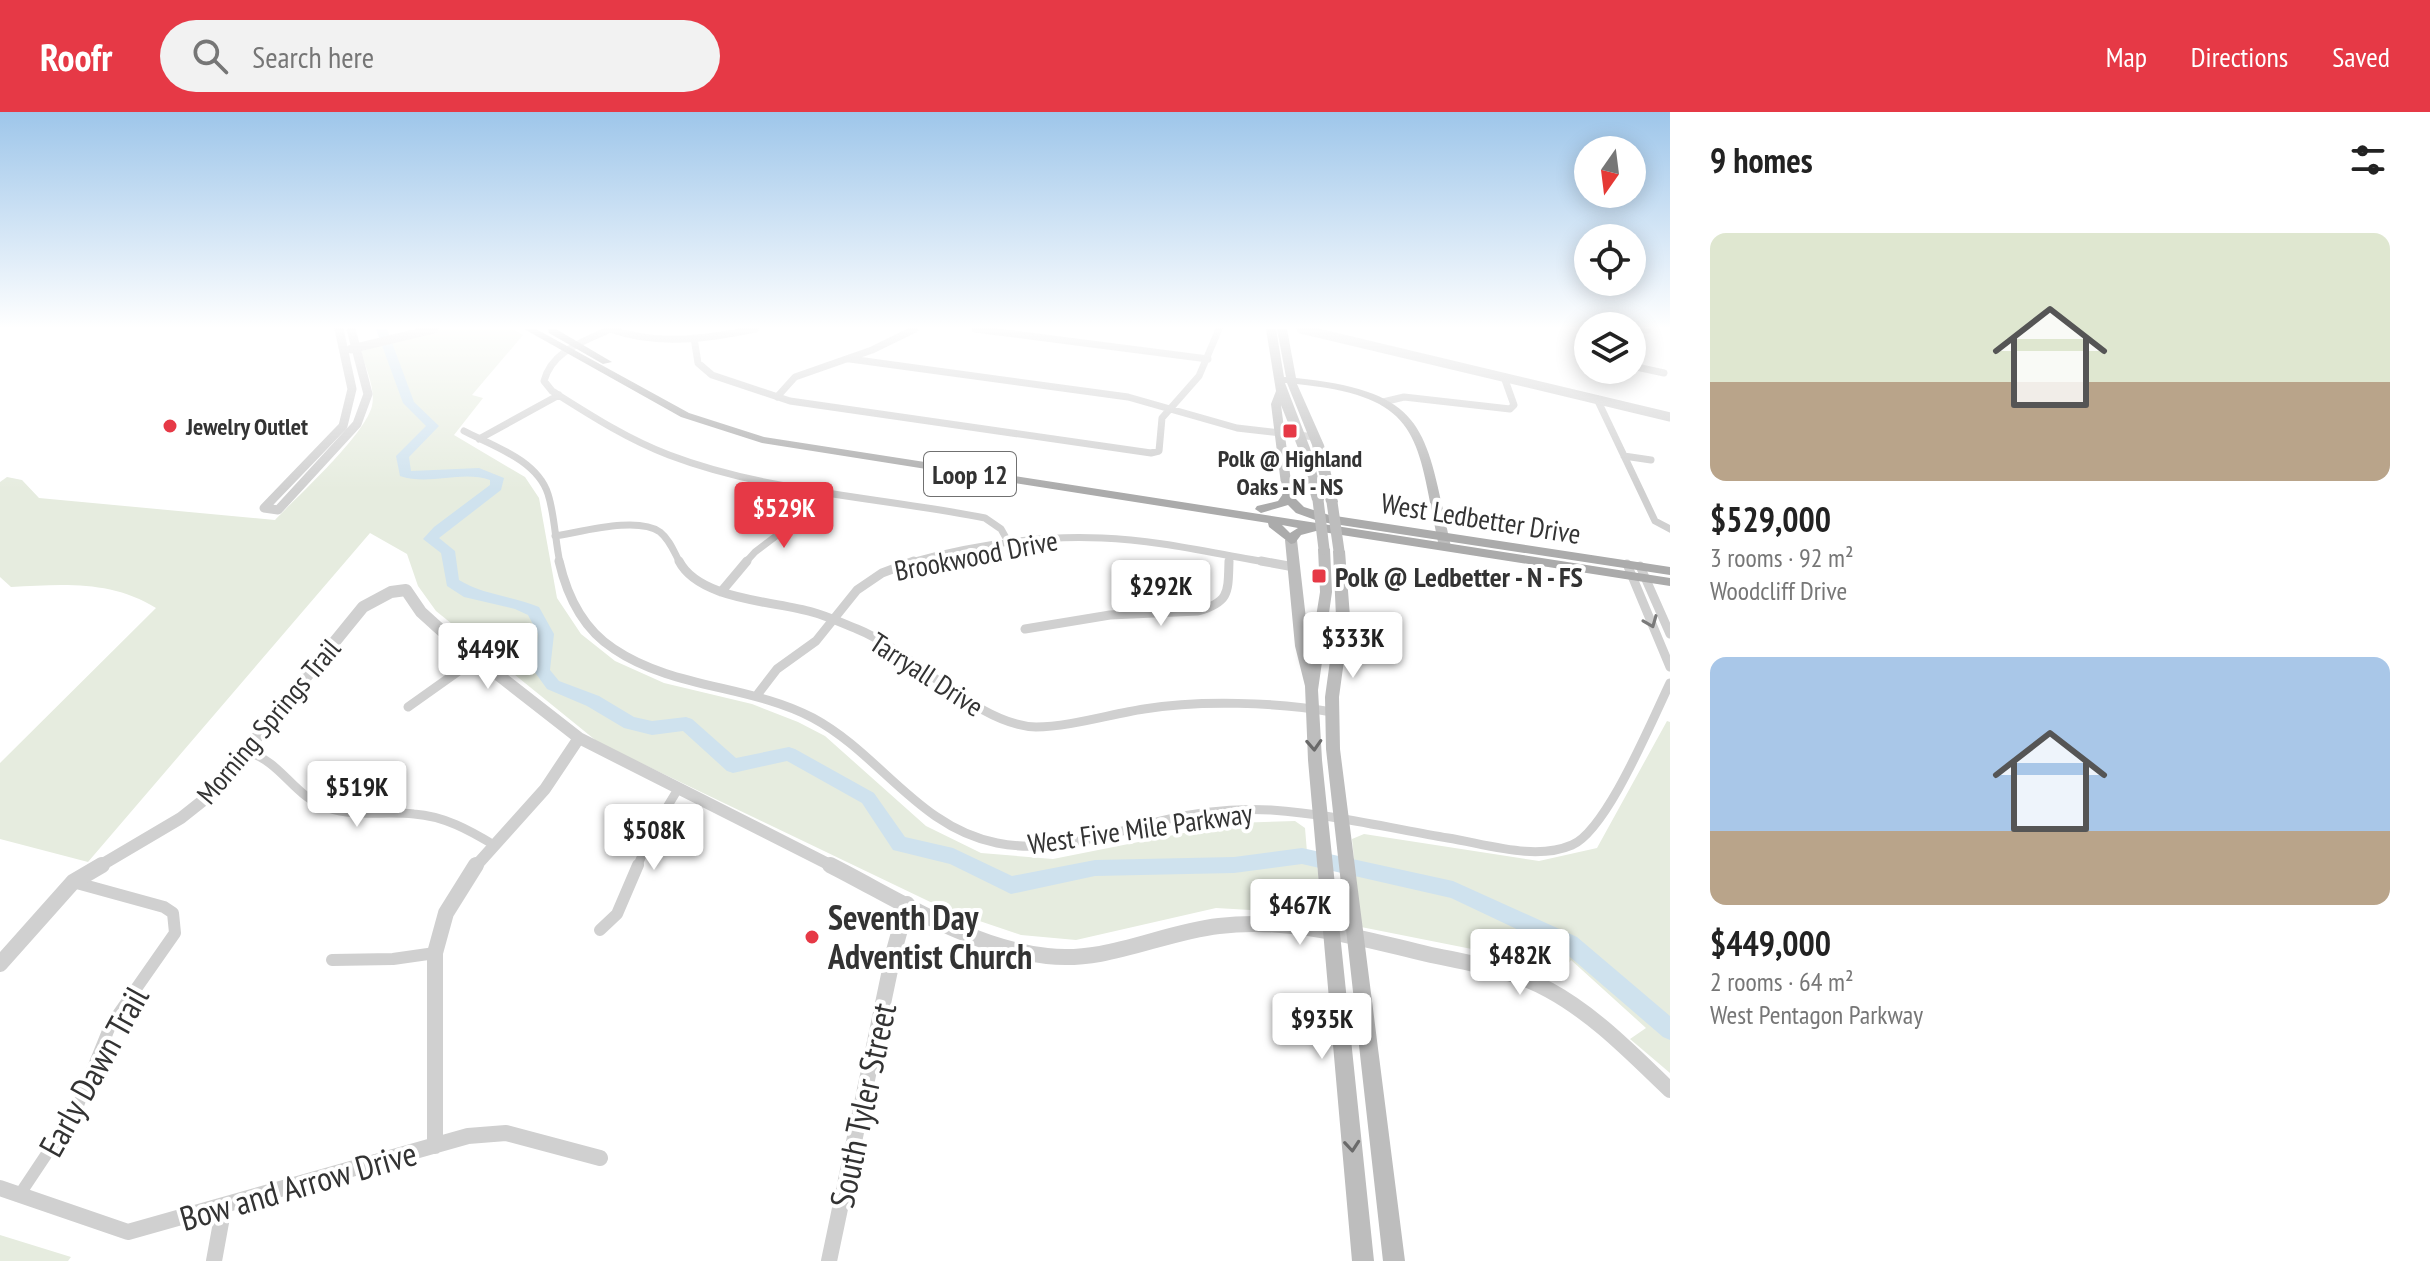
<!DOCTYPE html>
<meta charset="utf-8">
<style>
body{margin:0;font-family:"PT Sans Narrow",sans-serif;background:#f2f2f2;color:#222;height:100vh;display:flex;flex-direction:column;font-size:30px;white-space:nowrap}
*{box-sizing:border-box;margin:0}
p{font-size:26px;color:#767676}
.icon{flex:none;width:44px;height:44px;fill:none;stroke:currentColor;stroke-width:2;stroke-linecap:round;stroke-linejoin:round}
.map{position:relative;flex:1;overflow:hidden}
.panel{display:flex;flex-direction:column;background:#fff;width:760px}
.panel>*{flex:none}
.needle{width:52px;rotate:194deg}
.buttons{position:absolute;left:1574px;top:24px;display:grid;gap:16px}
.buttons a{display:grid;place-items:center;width:72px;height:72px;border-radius:50%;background:#fff;box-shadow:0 4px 20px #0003;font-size:40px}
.price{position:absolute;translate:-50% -68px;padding:0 18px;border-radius:8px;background:#fff;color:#222;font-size:26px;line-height:52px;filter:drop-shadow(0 2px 4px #0008)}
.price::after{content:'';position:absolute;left:50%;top:48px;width:24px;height:18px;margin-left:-12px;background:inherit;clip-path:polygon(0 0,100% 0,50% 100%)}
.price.selected{background:#e63946;color:#fff}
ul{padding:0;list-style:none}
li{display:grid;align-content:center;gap:16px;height:424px;padding:0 40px}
li span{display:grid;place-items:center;height:248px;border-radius:16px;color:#555}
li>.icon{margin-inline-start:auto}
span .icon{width:144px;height:144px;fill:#fffc;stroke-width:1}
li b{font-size:34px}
h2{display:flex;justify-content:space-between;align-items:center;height:96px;padding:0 40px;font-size:34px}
header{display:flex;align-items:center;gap:48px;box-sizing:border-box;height:112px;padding:0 40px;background:#e63946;color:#fff}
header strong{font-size:38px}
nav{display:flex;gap:44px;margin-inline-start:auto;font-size:28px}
.search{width:560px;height:72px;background:#f2f2f2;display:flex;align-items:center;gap:20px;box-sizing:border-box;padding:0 28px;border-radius:44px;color:#767676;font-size:30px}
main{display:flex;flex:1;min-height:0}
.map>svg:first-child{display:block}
.green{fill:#e6ecdf}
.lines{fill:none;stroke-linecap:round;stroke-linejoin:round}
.river{fill:#cfe2ee;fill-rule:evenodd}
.minor-far2{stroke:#d0d0d0;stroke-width:7}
.minor-far1{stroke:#d0d0d0;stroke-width:9}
.minor{stroke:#d0d0d0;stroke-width:12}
.tertiary-far2{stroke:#d0d0d0;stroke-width:9}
.tertiary-far1{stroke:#d0d0d0;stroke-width:12}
.tertiary{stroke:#d0d0d0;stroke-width:16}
.secondary{fill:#bdbdbd;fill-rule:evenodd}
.primary{fill:#ababab;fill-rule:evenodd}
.secondary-bridge{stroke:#bdbdbd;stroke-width:11}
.oneway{stroke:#7a7a7a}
.oneway2{stroke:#6a6a6a}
.poi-dot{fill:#e63946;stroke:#fff;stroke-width:3}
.labels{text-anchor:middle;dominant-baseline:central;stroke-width:8;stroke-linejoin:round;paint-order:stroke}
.far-poi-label{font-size:24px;font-weight:bold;fill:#333;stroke:#fff;text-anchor:start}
.shield{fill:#fff;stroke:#707070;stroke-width:2}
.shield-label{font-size:26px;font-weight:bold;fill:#333}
.street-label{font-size:28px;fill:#333;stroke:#fff}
.poi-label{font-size:28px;font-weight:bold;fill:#333;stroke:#fff;text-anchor:start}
.near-poi-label{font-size:34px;font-weight:bold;fill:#333;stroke:#fff;text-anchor:start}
.near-street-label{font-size:34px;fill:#333;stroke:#fff}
</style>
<header>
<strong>Roofr</strong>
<div class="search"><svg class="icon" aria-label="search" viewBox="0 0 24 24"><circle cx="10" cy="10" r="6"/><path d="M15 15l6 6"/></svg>Search here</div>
<nav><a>Map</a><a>Directions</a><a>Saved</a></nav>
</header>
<main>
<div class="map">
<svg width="1670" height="1149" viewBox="0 0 1670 1149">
<rect width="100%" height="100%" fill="#fff"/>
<path class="green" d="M442 217H513L523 223 472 283 483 286 454 323 525 365 539 386 557 486 581 522 615 549 664 571 752 592 798 610 825 624 926 714 981 741 1053 747 1234 711 1295 709 1305 716 1308 752 1317 751 1322 802 1216 796 1076 828 1021 823 947 798 599 631 436 499 418 474 407 442 370 421 88 750 0 727V651L156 496C112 468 62 472 11 475L0 465V370L7 365 22 368 39 386 275 408C298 384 365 323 372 294 376 277 365 255 361 239Z
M1667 609 1670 610V961L1630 927 1646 916 1571 848 1556 869 1507 844 1361 815 1352 727 1364 722 1539 749 1597 736Z
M0 1123 71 1145 68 1149H0Z"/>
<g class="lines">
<path class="river" d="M376 217H387L414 290 439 314 409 345 411 359 479 356 504 366 501 378 439 426 455 439 459 468C483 483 513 484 539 495L554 522 550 558 559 569 599 584 634 605 652 609 686 605 692 607 736 646 789 635 795 637 874 681 905 725 953 736 1012 764 1095 748 1234 745 1302 736 1453 769 1577 825 1670 904V928L1663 925 1563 839 1451 786 1302 752 1234 761 1095 764 1011 782 950 752 893 738 862 691 787 649 733 661 727 659 683 619 652 623 624 616 587 594 547 577 534 559 538 522 528 503 515 497 464 485 447 474 441 441 423 427 434 415 490 373V368C461 358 430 374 400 364L396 344 426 314 403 291Z"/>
<path class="minor-far2" d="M610 217C584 230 552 238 544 269L552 279C590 303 627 327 669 343 769 381 880 385 985 406L1001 417 1010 433
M610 217C658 234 706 227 755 217
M975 217 1208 247
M1635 217 1648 218
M694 226 698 251 712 263 790 289 1151 341 1159 339 1162 306 1199 264 1219 217
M850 247 1128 285 1237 316 1315 325
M1632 254 1664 261
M777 285 795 265 872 238 915 217
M1597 287 1655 409 1670 417
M1383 290 1404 285 1510 297 1514 293 1504 265
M464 319C493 334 537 348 548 382 555 404 555 429 560 451
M479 327 559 283
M1624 344 1651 348
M555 424C582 420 637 404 660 420 670 428 674 440 680 451
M745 451 755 440 804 403 817 379
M907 451C968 434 1038 423 1102 426 1159 428 1216 442 1272 451
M1229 451V445"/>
<path class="minor-far1" d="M559 449C567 484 583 517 614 537 673 577 751 573 813 606 880 642 919 716 997 731 1051 742 1108 722 1160 709 1197 700 1233 696 1271 698 1330 702 1390 716 1448 726 1486 732 1535 749 1572 733 1607 718 1652 608 1670 571
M679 449C699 488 774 489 812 500 827 504 842 511 857 517 912 539 978 614 1036 615 1069 615 1111 602 1144 597 1198 588 1278 590 1332 600
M1261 449 1294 455
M1627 452 1670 555
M1640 454 1670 522
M721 480 747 449
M1025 517 1110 503 1198 499C1230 490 1228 480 1229 449
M757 583 777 557 816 529 857 478 882 461 914 449
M408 595 477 546
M248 640C282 650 294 685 328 696 355 705 385 699 414 702 444 704 469 718 494 733
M637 755 652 720 678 677"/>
<path class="minor" d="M600 818 617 802 638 753
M332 848 393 847 435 841
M20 1082 76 998 110 914 175 821 173 801 164 795 73 770"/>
<path class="tertiary-far2" d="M339 217 352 277 343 314 264 396 278 398 357 312 368 282 351 217
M1301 217 1670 305
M351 237 434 217"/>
<path class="tertiary-far1" d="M98 755 181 706 210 683 363 495 391 480 406 478 421 500 442 519 579 626 834 755
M475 755 545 677 579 626"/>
<path class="tertiary" d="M830 753C899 788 969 835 1047 844 1108 851 1159 821 1219 814 1290 805 1359 826 1427 842 1468 851 1512 857 1549 878 1595 903 1632 942 1670 978
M0 852 73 770 102 753
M435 1034V841L446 801 476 753
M0 1076 128 1120 468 1024 506 1021 600 1046
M214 1149 224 1094
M829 1149 894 839 907 792"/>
<path class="secondary" d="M1266 217H1276L1284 265H1286L1277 217H1287L1296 266C1430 280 1425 318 1451 435L1449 438 1445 439 1439 435C1416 325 1424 285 1297 272L1324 333 1338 390 1332 394 1326 390 1312 333 1287 271H1285L1310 336 1324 388 1318 392 1312 388 1298 336 1281 293 1293 385 1287 389 1283 388 1271 292 1276 279Z
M1291 424 1297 428 1310 542 1320 480 1318 437 1324 433 1330 437 1332 480 1318 578 1322 648 1374 1149H1352L1308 648 1305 574 1295 534 1285 428Z
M1339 435 1345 439 1350 505 1339 585 1340 637 1405 1149H1383L1326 637 1325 585 1336 505 1333 439Z"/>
<path class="primary" d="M524 217H536L689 301 764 325 1670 466V474L1316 419 1301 423 1295 431 1291 432 1269 415 1268 411 762 331 681 305ZM1282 413 1298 416 1290 421Z
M548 217H556L612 250 603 252 549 221Z
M1287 381 1291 382 1304 395 1329 403 1670 455V463L1321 410 1296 401 1288 393 1261 401 1255 397 1257 394 1278 389 1283 382Z"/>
<path class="secondary-bridge" d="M1318 388 1324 437
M1332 390 1339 439"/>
</g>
<defs><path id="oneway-chevron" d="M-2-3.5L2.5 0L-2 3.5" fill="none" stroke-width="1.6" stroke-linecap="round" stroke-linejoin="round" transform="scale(2)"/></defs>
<use class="oneway" href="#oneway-chevron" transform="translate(1651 510) rotate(68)"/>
<g class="oneway2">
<use href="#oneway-chevron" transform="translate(1314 633) rotate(87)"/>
<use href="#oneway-chevron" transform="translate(1352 1034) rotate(85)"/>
</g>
<linearGradient id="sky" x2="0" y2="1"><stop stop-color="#9ec6ea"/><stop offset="0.57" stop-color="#fff"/><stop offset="1" stop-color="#fff" stop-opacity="0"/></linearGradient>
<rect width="1670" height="378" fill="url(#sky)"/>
<g class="poi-dot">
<circle cx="170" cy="314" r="8"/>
<rect x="1282" y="311" width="16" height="16" rx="4"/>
<rect x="1311" y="456" width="16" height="16" rx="4"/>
<circle cx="812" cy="825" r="8"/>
</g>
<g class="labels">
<g class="far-poi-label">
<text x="186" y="314">Jewelry Outlet</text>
<text x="1290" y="346" text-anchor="middle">Polk @ Highland<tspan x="1290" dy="28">Oaks - N - NS</tspan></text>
</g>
<rect class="shield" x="924" y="340" width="92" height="44" rx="6"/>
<g class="shield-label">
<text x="970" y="362">Loop 12</text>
</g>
<g class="street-label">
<text transform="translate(1481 406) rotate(9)">West Ledbetter Drive</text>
<text transform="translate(976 443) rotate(-11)">Brookwood Drive</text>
<text transform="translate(927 562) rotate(33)">Tarryall Drive</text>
<text transform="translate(268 609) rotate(-50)">Morning Springs Trail</text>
<text transform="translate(1140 716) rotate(-8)">West Five Mile Parkway</text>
</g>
<g class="poi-label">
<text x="1335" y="464">Polk @ Ledbetter - N - FS</text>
</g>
<g class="near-poi-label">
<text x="828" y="805">Seventh Day<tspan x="828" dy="39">Adventist Church</tspan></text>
</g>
<g class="near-street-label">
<text transform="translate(93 959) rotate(-61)">Early Dawn Trail</text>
<text transform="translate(862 993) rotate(-78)">South Tyler Street</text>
<text transform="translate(298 1073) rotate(-16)">Bow and Arrow Drive</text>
</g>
</g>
</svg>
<div class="buttons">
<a><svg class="needle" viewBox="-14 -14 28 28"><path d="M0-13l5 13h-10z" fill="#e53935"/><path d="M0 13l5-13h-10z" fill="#767676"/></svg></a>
<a><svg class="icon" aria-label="locate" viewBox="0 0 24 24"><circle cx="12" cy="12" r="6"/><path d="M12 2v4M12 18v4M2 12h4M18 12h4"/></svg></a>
<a><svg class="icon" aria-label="layers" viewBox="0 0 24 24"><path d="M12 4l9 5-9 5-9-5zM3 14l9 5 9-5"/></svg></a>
</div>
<b class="price selected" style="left:784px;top:438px">$529K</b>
<b class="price" style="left:1161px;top:516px">$292K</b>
<b class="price" style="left:1353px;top:568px">$333K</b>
<b class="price" style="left:488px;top:579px">$449K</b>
<b class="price" style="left:357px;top:717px">$519K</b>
<b class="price" style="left:654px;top:760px">$508K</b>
<b class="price" style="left:1300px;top:835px">$467K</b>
<b class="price" style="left:1520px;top:885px">$482K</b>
<b class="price" style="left:1322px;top:949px">$935K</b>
</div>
<section class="panel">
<h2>9 homes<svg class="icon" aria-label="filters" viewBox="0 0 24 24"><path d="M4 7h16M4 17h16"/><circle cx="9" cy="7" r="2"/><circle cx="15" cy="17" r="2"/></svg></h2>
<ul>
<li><span style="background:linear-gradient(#dfe7d0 60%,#b9a48a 0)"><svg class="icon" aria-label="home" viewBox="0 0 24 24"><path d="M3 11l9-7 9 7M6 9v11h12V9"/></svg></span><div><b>$529,000</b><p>3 rooms · 92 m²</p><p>Woodcliff Drive</p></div></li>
<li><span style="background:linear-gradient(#a9c7e8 70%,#b9a48a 0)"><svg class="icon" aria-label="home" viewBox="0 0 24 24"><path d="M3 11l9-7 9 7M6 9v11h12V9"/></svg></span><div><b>$449,000</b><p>2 rooms · 64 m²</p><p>West Pentagon Parkway</p></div></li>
</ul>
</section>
</main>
